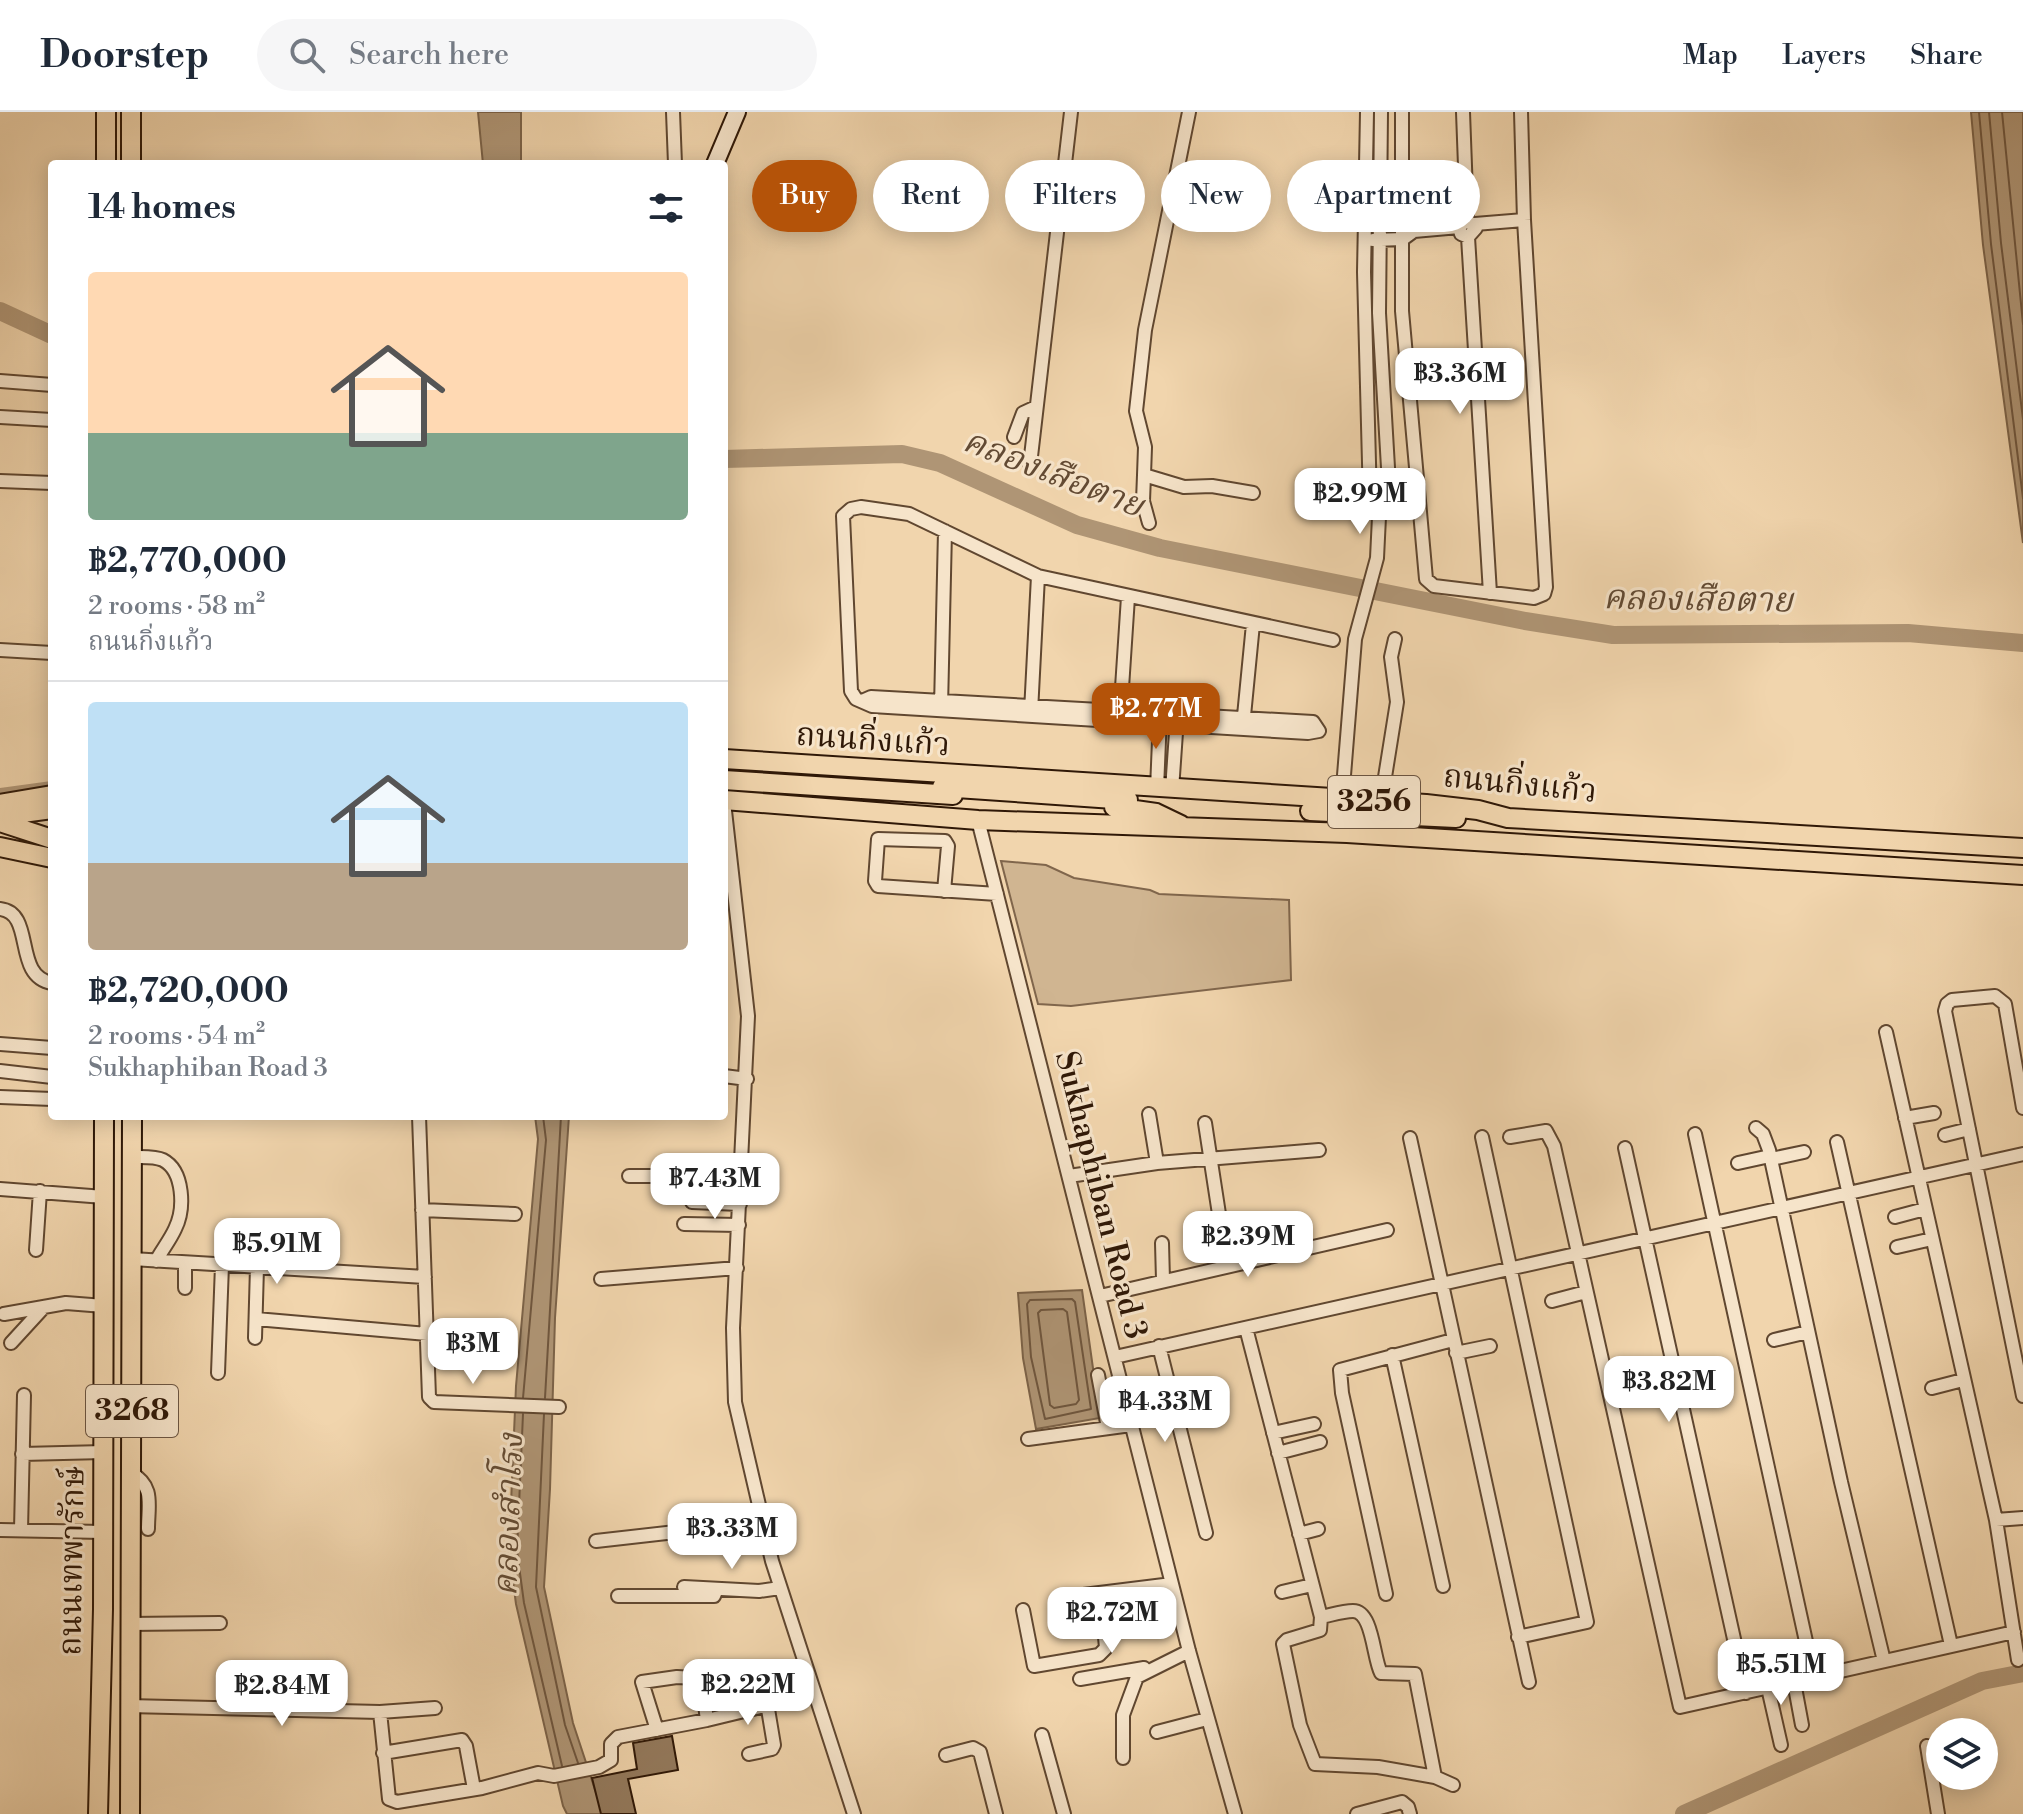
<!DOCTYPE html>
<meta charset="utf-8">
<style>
body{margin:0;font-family:"Libre Bodoni","Noto Serif Thai",serif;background:#f6f6f7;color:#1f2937;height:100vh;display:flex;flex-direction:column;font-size:30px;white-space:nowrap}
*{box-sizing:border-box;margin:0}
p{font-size:26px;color:#747a83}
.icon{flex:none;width:44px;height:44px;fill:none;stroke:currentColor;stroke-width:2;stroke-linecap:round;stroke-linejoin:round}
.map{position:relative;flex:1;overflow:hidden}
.sheet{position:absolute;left:48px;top:48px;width:680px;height:960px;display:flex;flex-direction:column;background:#fff;border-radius:8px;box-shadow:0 4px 20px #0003}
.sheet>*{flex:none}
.banner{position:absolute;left:752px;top:48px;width:760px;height:72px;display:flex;gap:16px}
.fabs{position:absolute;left:1926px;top:1606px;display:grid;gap:16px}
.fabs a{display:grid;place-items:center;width:72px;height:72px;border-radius:50%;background:#fff;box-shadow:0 4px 20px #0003;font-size:40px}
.price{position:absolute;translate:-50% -68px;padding:0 18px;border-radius:16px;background:#fff;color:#222;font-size:26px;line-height:52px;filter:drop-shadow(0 2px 4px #0008)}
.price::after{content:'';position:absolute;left:50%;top:48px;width:24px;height:18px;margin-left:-12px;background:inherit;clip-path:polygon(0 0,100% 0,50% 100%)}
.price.current{background:#b45309;color:#fff}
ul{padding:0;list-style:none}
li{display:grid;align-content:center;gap:16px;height:424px;padding:0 40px}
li+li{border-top:2px solid #e0e1e3}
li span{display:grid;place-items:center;height:248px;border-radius:8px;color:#555}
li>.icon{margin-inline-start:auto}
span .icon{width:144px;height:144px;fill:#fffc;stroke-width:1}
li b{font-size:34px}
h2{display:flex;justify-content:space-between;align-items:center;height:96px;padding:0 40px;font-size:34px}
.chip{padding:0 28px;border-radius:36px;background:#fff;box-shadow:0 4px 20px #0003;font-size:28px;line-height:72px}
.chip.current{background:#b45309;color:#fff}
header{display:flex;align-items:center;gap:48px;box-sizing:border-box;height:112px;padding:0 40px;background:#fff;border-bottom:2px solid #e0e1e3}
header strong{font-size:38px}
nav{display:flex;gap:44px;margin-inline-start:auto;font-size:28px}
.search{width:560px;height:72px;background:#f6f6f7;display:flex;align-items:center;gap:20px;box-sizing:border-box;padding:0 28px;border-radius:44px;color:#747a83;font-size:30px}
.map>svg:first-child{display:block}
.green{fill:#d0b591;stroke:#80664c;stroke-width:2}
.water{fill:#af9575;stroke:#7c6349;stroke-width:2}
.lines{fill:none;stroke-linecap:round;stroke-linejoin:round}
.shore{stroke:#6f563e;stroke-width:2}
.canal{stroke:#af9575;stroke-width:10}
.river{stroke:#af9575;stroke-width:18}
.building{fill:#947a5d;stroke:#2f1807;stroke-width:2}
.street-casing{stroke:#604730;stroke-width:16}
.secondary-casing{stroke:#2f1807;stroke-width:20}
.primary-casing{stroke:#2f1807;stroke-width:22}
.street{stroke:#f6e4ca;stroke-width:12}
.secondary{stroke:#f6e4ca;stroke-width:16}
.primary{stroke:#f1d5ad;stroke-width:18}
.labels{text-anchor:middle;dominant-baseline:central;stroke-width:6;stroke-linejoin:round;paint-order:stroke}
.shield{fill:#f6e4ca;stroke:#6b5542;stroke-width:2}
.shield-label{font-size:30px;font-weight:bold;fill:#2f1807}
.street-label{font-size:32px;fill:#2f1807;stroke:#f6e4ca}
.water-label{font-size:34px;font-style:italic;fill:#624a33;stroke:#f6e4ca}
</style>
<header>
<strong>Doorstep</strong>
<div class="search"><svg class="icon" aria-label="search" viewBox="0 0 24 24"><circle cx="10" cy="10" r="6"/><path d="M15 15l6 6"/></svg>Search here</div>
<nav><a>Map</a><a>Layers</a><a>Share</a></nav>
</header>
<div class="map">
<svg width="2023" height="1702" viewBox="0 0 2023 1702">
<rect width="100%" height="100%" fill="#f1d5ad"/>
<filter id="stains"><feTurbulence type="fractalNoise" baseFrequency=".0025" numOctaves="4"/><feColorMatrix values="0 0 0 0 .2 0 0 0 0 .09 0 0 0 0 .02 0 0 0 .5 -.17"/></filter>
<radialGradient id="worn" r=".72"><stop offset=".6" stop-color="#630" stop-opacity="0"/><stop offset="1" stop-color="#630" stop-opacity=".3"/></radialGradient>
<path class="green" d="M1001 749 1046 753 1074 766 1150 778 1159 782 1289 788 1291 868 1071 894 1038 892Z"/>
<path class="water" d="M478 0H521V52H483Z
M1971 0H2023V431L1983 133Z
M535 1004H569L555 1206 550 1377 544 1475 573 1611 603 1702H567L563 1694 516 1492 509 1439 516 1274 538 1027Z
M1082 1178 1100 1306 1036 1317 1023 1246 1018 1181Z"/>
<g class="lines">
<path class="shore" d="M1979 0 1991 132 2023 386
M1989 0 2001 131 2023 307
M2002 0 2023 212
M1072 1187 1075 1190 1091 1297 1045 1307 1031 1245 1027 1192 1030 1188Z
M1063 1197 1067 1200 1079 1288 1076 1292 1054 1296 1050 1293 1038 1201 1041 1198Z
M523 1286 546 1028 543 1004
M545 1286 561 1004
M523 1302 517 1439 524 1491 562 1654
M544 1302 536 1475 565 1613 578 1651"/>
<path class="canal" d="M0 681 52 674"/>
<path class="river" d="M0 199 52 223
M724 347 902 342 940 351 1077 413 1160 436 1525 509 1613 523 1908 521 2023 531
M1684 1702 1982 1569 2023 1561"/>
</g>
<path class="building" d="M672 1624 678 1658 628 1667 636 1702H601L592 1666 637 1657 633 1631Z"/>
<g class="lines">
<defs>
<path id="street" d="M673 0 675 52
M1189 0 1145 218 1136 299 1145 335 1144 363 1184 375 1212 374 1253 381
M1367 0 1364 160 1370 389 1379 405
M1402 0V199L1426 467 1434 474 1534 486 1544 482 1546 475 1524 108 1521 0
M1463 0 1467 108 1476 116 1468 125 1461 122 1459 115 1467 108
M1475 112 1524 108
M1468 125 1490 481
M1373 128 1403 127 1414 119 1459 115
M0 269 52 273
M0 305 52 308
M1014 325 1023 301 1036 295
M1030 353 1071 0
M1144 363 1143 389 1149 411
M0 369 52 371
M0 538 52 541
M862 589 871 585 1313 610 1319 619 1308 621 872 594 856 587 851 579 843 404 851 397 861 395 909 402 1038 464 1333 528
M941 595 945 419
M1031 600 1038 464
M1120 606 1128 485
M1243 614 1253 512
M1157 677 1160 604
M1172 678 1177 606
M1342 688 1355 527 1377 446 1379 405 1390 390 1379 201 1381 0
M724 690 748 904 733 1216 735 1290 772 1449 854 1702
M1381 690 1397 590 1391 545 1395 527
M978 708 1189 1539 1235 1702
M944 779 948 734 945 729 878 727 875 769 878 774 997 782
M0 797C36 801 12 864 52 871
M1886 920 1996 1408 2018 1548
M0 932 52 936
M0 959 52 965
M724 964 747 967
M0 985 52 987
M2023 996 2005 892 1995 884 1952 888 1947 892 1945 899 2023 1284
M1149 1002 1157 1051
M419 1004 429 1285 434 1290 559 1295
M1905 1006 1934 1001
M1205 1011 1219 1102
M1756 1016 1763 1022 1769 1038 1841 1370 1884 1549
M1695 1022 1814 1566
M1945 1023 1969 1017
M1482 1025 1587 1510 1518 1525
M1510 1025 1546 1019 1554 1034 1680 1595 2014 1520
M1410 1026 1529 1570
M1837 1030 1951 1533
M1625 1036 1746 1581
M132 1045C141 1045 155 1044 163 1048 184 1059 185 1097 175 1117 170 1128 162 1138 156 1149
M1771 1047 1804 1040
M1738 1051 1770 1044
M629 1064H675L741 1071
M1069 1064 1157 1051 1319 1038
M0 1077 104 1085
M692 1090 740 1092
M422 1098 515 1102
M1895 1105 1925 1097
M684 1112 739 1113
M1162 1131 1163 1168
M1897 1135 1932 1127
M36 1138 40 1079
M132 1147 425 1165
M601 1167 737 1156
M185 1176V1151
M1100 1184 1387 1118
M1552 1189 1586 1180
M4 1202 66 1191 104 1194
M256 1207 427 1222
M1246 1216 1321 1505 1320 1518 1287 1528 1283 1532 1300 1613 1315 1652 1378 1655 1435 1665 1453 1673
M255 1226 257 1155
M1774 1228 1808 1220
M11 1231 44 1195
M1159 1234 1206 1421
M1456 1241 1490 1234
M1392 1243 1443 1474
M1115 1245 2023 1042
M218 1261 222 1153
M1098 1263 1108 1316
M1932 1276 1963 1268
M1273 1321 1314 1312
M1028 1327 1131 1313
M1278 1341 1320 1330
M22 1342 104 1340
M131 1361C155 1374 148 1393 148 1417
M1996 1408 2023 1406
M0 1418 103 1420
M21 1418 24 1283
M1299 1422 1318 1417
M596 1429 693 1418 765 1421
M684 1475 759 1479 780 1476
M1282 1480 1312 1473
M1386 1482 1342 1281 1340 1258 1453 1228
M618 1484H714L717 1477
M1059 1486 1172 1472
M1023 1498 1034 1554 1099 1543 1106 1536 1101 1481
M1321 1505C1331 1503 1343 1499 1353 1499 1373 1499 1373 1546 1381 1561L1415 1562 1435 1665
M129 1512 220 1511
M1080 1567 1144 1556
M1794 1570 1802 1613
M1768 1576 1781 1633
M128 1594 380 1600 435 1596
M380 1600 389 1687 397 1690 482 1676 538 1661 554 1664 599 1655 611 1648V1632L618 1625 707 1608 814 1582
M657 1618 642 1570 677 1565 695 1566 702 1571 707 1608
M1157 1620 1207 1607
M1042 1623 1064 1702
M1927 1634 1938 1702
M383 1641 462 1628 466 1634 474 1677
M749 1642 772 1637 774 1633 767 1591
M946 1643 973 1636 980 1640 996 1702
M1123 1646V1603L1137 1565 1189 1539
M1357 1702 1402 1690 1408 1695 1410 1702"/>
<path id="secondary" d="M715 52 737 0"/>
<path id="primary" d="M106 0V52
M131 0V52
M724 647 1426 692 1478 698 1508 706 2023 736
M724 668 953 683
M942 675 1128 688
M724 688 978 708 1347 721 2023 763
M0 692 52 683
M1114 695 1156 701 1181 713
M1310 699 1456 706
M0 704 52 697
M0 710 52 727
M0 735 52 746
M98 1702 103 1497 104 1004
M130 1702 132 1004"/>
</defs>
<use href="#street" class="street-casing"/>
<use href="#secondary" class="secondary-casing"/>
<use href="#primary" class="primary-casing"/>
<use href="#street" class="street"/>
<use href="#secondary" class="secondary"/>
<use href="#primary" class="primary"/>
</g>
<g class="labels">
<g class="shield">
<rect x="1328" y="664" width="92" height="52" rx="6"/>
<rect x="86" y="1273" width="92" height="52" rx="6"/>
</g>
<g class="shield-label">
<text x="1374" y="690">3256</text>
<text x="132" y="1299">3268</text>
</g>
<g class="street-label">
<text transform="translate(873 628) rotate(4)">ถนนกิ่งแก้ว</text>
<text transform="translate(1520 672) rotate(6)">ถนนกิ่งแก้ว</text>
<text transform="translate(1101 1083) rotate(76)">Sukhaphiban Road 3</text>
<text transform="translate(72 1449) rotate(-89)">ถนนเทพารักษ์</text>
</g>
<g class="water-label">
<text transform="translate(1053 362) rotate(21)">คลองเสือตาย</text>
<text transform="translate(1698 488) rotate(1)">คลองเสือตาย</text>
<text transform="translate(509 1403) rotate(-88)">คลองสำโรง</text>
</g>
</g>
<rect width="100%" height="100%" filter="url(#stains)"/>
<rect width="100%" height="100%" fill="url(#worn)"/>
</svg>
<div class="fabs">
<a><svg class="icon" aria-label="layers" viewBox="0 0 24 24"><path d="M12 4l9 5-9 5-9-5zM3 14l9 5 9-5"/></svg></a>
</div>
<b class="price" style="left:1460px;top:304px">฿3.36M</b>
<b class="price" style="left:1360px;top:424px">฿2.99M</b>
<b class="price current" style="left:1156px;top:639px">฿2.77M</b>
<b class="price" style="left:715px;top:1109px">฿7.43M</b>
<b class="price" style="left:1248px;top:1167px">฿2.39M</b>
<b class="price" style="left:277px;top:1174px">฿5.91M</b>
<b class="price" style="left:473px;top:1274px">฿3M</b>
<b class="price" style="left:1669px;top:1312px">฿3.82M</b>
<b class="price" style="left:1165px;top:1332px">฿4.33M</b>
<b class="price" style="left:732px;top:1459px">฿3.33M</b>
<b class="price" style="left:1112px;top:1543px">฿2.72M</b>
<b class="price" style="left:1781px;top:1595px">฿5.51M</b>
<b class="price" style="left:748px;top:1615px">฿2.22M</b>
<b class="price" style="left:282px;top:1616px">฿2.84M</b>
<div class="banner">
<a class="chip current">Buy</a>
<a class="chip">Rent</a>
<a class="chip">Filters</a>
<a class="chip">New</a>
<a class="chip">Apartment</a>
</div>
<section class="sheet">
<h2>14 homes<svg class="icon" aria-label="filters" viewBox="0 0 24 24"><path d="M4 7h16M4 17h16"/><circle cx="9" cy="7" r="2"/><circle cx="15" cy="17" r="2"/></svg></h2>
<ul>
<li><span style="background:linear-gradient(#ffd9b3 65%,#7fa58c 0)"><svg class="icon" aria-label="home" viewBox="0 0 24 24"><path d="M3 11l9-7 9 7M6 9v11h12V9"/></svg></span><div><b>฿2,770,000</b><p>2 rooms · 58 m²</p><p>ถนนกิ่งแก้ว</p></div></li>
<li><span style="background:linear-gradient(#bfe0f5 65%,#b9a48a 0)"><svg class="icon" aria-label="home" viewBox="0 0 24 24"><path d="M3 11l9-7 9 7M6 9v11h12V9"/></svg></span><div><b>฿2,720,000</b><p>2 rooms · 54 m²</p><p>Sukhaphiban Road 3</p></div></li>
</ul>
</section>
</div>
